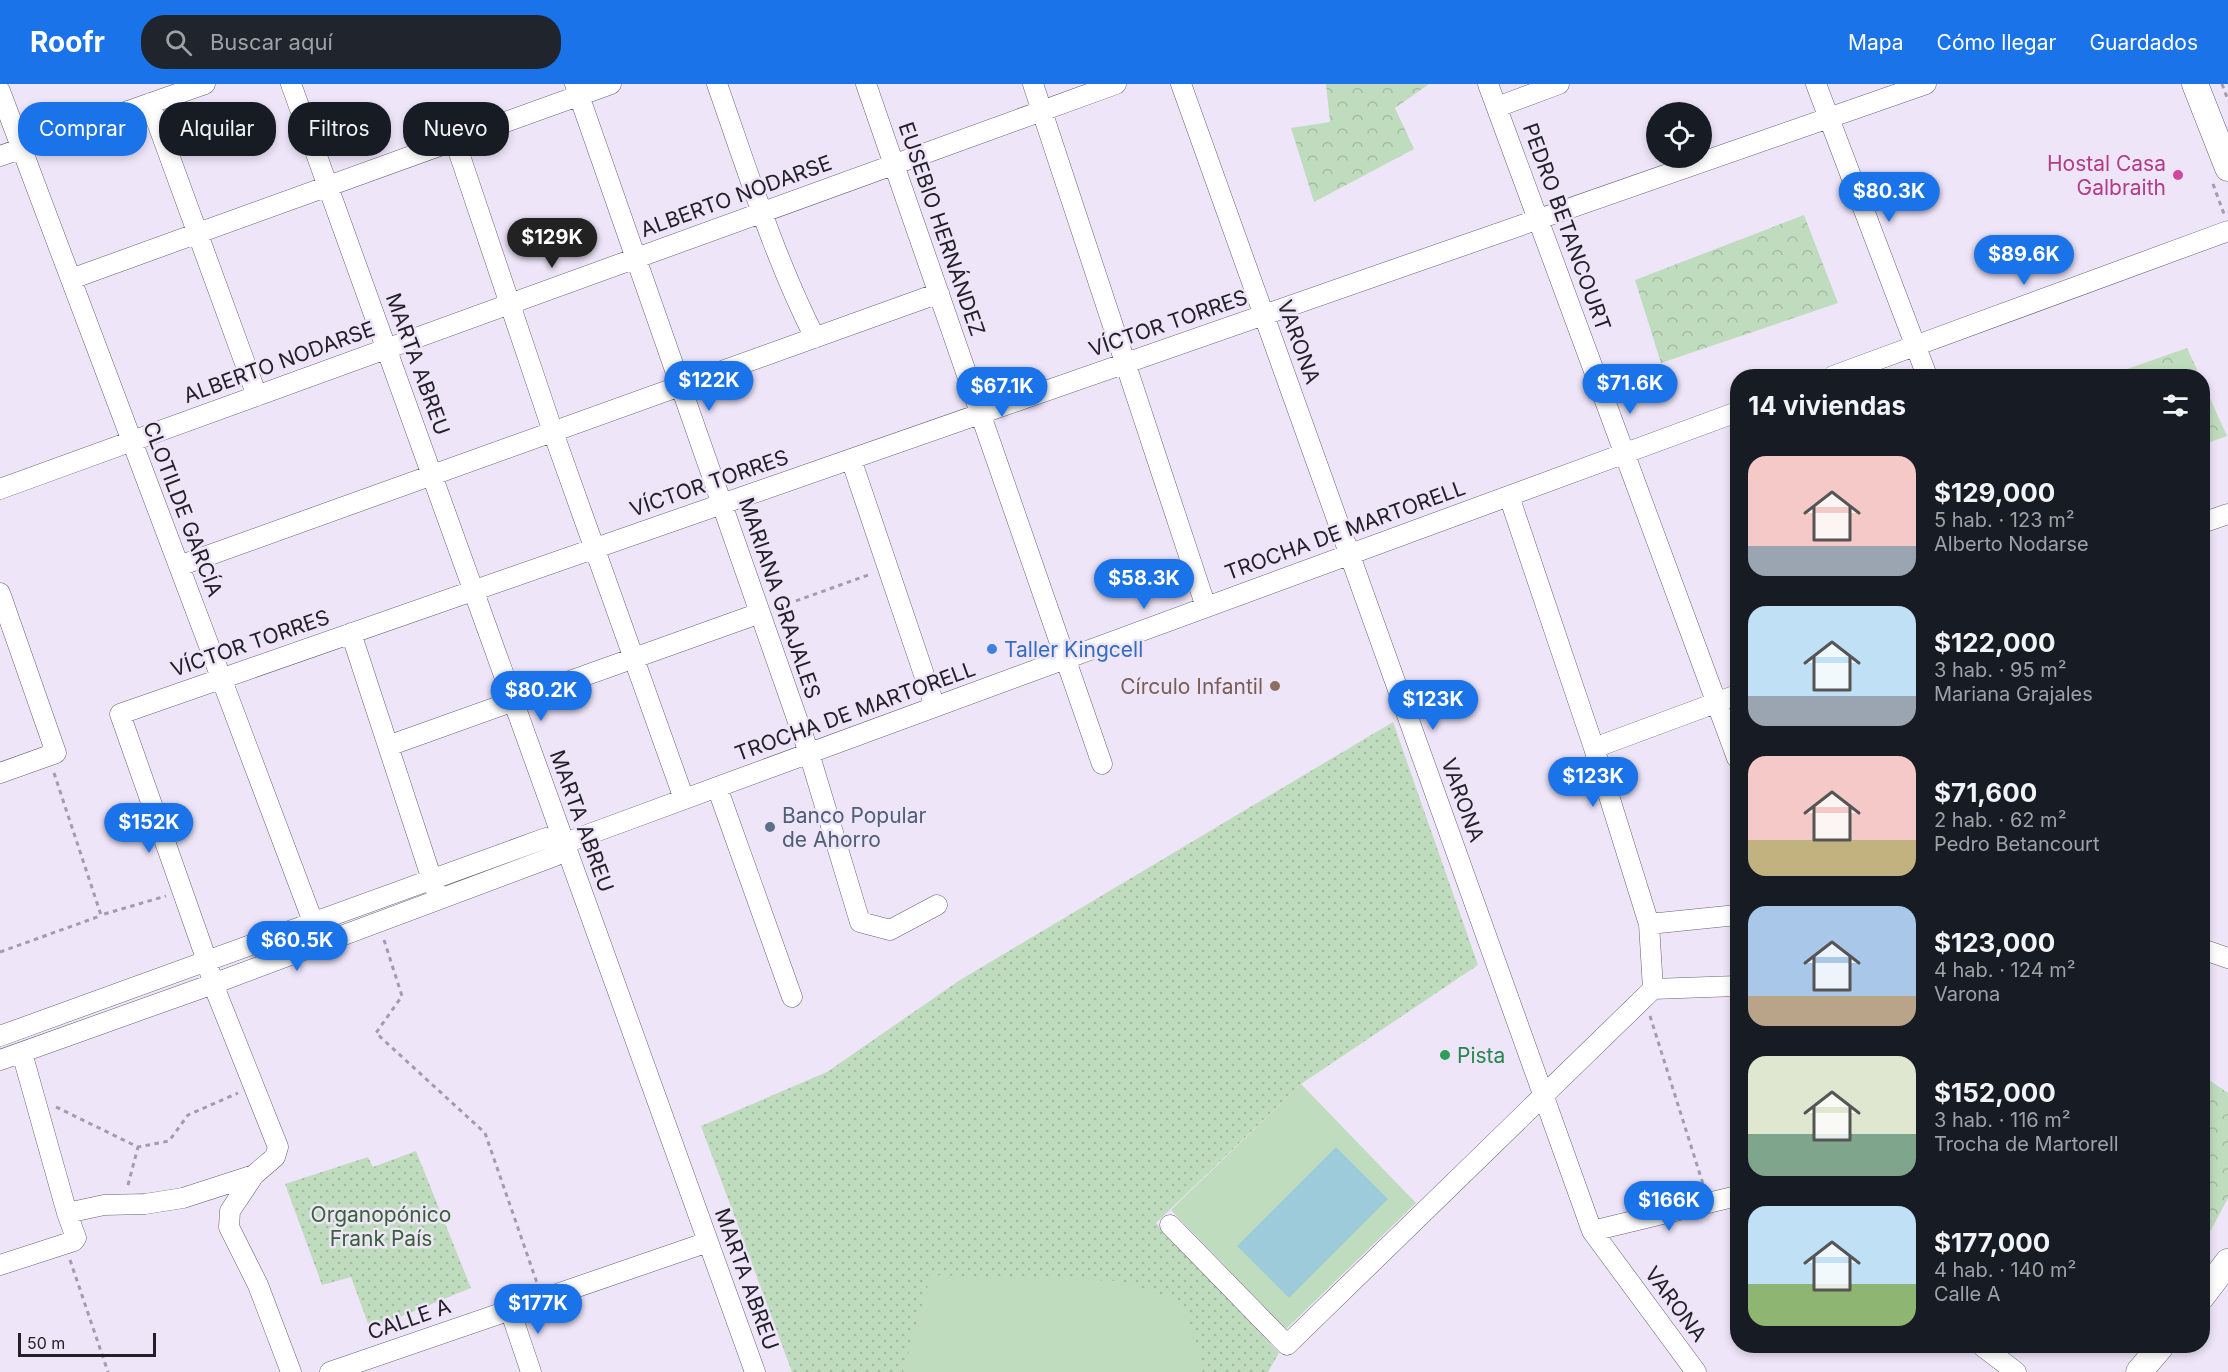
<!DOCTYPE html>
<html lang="es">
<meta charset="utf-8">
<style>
body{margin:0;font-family:Inter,sans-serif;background:#20242c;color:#f1f3f6;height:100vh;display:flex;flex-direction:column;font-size:22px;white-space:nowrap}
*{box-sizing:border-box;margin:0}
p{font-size:20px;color:#9ea1a6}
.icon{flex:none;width:33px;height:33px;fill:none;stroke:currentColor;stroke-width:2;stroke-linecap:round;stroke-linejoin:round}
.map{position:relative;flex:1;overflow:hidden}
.drawer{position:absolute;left:1730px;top:285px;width:480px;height:984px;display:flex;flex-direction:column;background:#171b24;border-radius:24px;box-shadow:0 3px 9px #0003}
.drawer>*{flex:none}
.hud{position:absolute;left:18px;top:18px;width:570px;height:54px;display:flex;gap:12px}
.controls{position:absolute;left:1646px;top:18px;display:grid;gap:12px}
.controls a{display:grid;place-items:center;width:66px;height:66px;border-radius:50%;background:#171b24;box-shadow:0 3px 9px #0003;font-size:30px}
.scale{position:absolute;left:18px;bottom:15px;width:138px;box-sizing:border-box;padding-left:6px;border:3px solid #232027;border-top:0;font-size:16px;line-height:21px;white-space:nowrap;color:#232027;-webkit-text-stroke:4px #eee5f9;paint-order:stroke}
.price{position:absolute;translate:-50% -51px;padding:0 14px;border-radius:21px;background:#1a73e8;color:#fff;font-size:20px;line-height:39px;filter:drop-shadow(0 2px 3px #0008)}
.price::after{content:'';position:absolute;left:50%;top:36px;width:18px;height:14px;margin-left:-9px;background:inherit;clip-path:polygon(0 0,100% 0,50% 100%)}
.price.on{background:#222;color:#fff}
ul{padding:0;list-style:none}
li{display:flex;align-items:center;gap:18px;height:150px;padding:0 18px}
li span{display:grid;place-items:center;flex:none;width:168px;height:120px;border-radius:18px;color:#555}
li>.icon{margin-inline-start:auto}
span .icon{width:72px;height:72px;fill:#fffc;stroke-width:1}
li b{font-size:26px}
h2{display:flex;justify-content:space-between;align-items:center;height:72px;padding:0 18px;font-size:26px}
.pill{padding:0 21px;border-radius:24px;background:#171b24;box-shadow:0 3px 9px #0003;font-size:21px;line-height:54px}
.pill.on{background:#1a73e8;color:#fff}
header{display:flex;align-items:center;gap:36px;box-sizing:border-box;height:84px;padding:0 30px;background:#1a73e8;color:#fff}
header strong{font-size:28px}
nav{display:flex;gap:33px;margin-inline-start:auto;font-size:21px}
.search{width:420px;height:54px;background:#20242c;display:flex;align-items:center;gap:15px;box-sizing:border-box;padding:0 21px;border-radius:24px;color:#9ea1a6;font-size:22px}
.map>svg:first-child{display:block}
.grass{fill:url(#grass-dots)}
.forest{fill:url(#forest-crowns)}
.pitch{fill:#c0dcbe}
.water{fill:#9ecbda}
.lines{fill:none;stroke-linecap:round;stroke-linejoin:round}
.minor-casing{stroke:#686172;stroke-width:21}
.major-casing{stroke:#686172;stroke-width:27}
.path{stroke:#a39cab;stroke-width:3;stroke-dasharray:4.5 4.5;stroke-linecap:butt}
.minor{stroke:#fff;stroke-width:20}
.major{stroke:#fff;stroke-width:26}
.hotel-dot{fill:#d1479c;stroke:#eee5f9;stroke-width:2}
.shop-dot{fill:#3f7fe0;stroke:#eee5f9;stroke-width:2}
.education-dot{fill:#8d6e63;stroke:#eee5f9;stroke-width:2}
.service-dot{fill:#5c6f8a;stroke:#eee5f9;stroke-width:2}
.leisure-dot{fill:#2e9e5b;stroke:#eee5f9;stroke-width:2}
.labels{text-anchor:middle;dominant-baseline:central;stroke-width:5;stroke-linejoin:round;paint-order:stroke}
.hotel-label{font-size:21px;fill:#b23c85;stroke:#eee5f9;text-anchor:end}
.street-label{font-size:21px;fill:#232027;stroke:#eee5f9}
.shop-label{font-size:21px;fill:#366cbe;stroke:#eee5f9;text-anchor:start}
.education-label{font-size:21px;fill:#785e54;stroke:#eee5f9;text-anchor:end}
.service-label{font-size:21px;fill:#4e5e75;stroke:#eee5f9;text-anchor:start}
.leisure-label{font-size:21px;fill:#27864d;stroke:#eee5f9;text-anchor:start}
.park-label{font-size:21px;fill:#386137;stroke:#eee5f9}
</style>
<header>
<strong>Roofr</strong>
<div class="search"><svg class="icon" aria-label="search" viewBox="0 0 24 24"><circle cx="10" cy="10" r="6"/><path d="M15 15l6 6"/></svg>Buscar aquí</div>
<nav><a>Mapa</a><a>Cómo llegar</a><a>Guardados</a></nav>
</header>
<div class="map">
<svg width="2228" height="1288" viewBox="0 0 2228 1288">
<defs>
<pattern id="grass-dots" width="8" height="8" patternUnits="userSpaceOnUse" patternTransform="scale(1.5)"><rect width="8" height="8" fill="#c0dcbe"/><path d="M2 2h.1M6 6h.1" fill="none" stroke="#a5bca3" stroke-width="1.8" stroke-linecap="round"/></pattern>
<pattern id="forest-crowns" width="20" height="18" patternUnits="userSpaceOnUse" patternTransform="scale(1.5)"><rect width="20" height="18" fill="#c0dcbe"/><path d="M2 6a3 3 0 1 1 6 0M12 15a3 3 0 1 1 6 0" fill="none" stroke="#a5bca3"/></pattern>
</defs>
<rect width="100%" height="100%" fill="#eee5f9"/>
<path class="grass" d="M1393 638 1478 881 1301 1000 1156 1139 1279 1269 1268 1288H792L701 1042 827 988 960 896Z
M416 1067 471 1204 370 1245 351 1193 322 1201 285 1100 368 1073 373 1083Z"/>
<path class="forest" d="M1326 0H1429L1395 24 1414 65 1314 118 1291 44 1330 38Z
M1804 131 1838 219 1661 279 1635 196Z
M2187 264 2200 292H2107Z
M2202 297 2227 352 2202 361Z
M2202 991 2228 1009V1114L2202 1163Z"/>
<path class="pitch" d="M1301 1000 1416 1119 1286 1245 1171 1126Z
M931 1191 1119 1197 1181 1217 1204 1283 1202 1288H903Z"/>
<path class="water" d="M1336 1063 1388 1115 1289 1214 1237 1162Z"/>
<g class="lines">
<defs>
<path id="minor" d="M291 0 755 1288
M575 0 809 669 860 838 890 846 937 821
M717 0C747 85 774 173 815 254
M866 0 1102 680
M1033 0 1206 523
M1181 0 1592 1147 1696 1288
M1488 0 1737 674
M1816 0 1927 292
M0 7 321 859
M150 19 257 312
M1497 23 1559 0
M455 57 553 348 684 715
M0 72 205 0
M71 195 611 0
M1833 292 2228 147
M851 375 935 623
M0 405 1116 0
M2202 439 2228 430
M179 482 939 209
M0 509 56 669 0 689
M351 549 435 805
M388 662 760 529
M1594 664 1737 611
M717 703 792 913
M1649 840 1737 831
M2202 865 2228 874
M1653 905 1737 902
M0 952 546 754 565 759
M22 969 67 1129
M0 976 213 900 555 772 565 759 1737 328
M1170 1141 1287 1261 1653 905 1649 840 1594 664 1509 412
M1592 1147 1737 1112
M0 1181 74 1157 76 1154 67 1129 104 1121 145 1120 183 1114 254 1091
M510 1226 531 1288
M1982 1262 2016 1288
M291 1288 258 1201 229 1143 230 1127 254 1091 275 1073 278 1063 213 900 207 877 120 630 1926 0
M330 1288 708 1158"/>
<path id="major" d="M2195 0 2228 84
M2202 1212 2228 1178
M2139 1288 2161 1262"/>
</defs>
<use href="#minor" class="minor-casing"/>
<use href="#major" class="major-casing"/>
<path class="path" d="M2222 0 2228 16
M2213 100 2224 130
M779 523 871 490
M54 689 101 831 166 812
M384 856 402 912 376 949 485 1049 537 1199
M0 868 100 832
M1650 932 1703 1100
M56 1023 138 1063 169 1057 188 1031 238 1009
M128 1101 138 1063
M70 1176 108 1288"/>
<use href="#minor" class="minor"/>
<use href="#major" class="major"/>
</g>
<circle class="hotel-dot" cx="2178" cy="91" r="6"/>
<circle class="shop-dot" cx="992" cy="565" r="6"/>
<circle class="education-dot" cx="1275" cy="602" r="6"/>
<circle class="service-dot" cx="770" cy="743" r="6"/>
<circle class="leisure-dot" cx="1445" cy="971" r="6"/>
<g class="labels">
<g class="hotel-label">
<text x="2166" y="79">Hostal Casa<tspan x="2166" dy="24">Galbraith</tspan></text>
</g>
<g class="street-label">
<text transform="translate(736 112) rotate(-20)">ALBERTO NODARSE</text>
<text transform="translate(1567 143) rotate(70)">PEDRO BETANCOURT</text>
<text transform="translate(942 145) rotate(71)">EUSEBIO HERNÁNDEZ</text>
<text transform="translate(1168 239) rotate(-19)">VÍCTOR TORRES</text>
<text transform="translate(1299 258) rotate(70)">VARONA</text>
<text transform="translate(279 278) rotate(-20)">ALBERTO NODARSE</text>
<text transform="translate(418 280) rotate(70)">MARTA ABREU</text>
<text transform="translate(709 399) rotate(-19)">VÍCTOR TORRES</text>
<text transform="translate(183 425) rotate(69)">CLOTILDE GARCÍA</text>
<text transform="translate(1345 446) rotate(-20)">TROCHA DE MARTORELL</text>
<text transform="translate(780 514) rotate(71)">MARIANA GRAJALES</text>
<text transform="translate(250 559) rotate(-19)">VÍCTOR TORRES</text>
<text transform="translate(855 627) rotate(-20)">TROCHA DE MARTORELL</text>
<text transform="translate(1463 716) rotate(70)">VARONA</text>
<text transform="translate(582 737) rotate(70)">MARTA ABREU</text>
<text transform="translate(747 1195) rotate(70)">MARTA ABREU</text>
<text transform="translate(1676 1220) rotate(53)">VARONA</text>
<text transform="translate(409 1235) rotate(-19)">CALLE A</text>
</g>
<g class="shop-label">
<text x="1004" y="565">Taller Kingcell</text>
</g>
<g class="education-label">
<text x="1263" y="602">Círculo Infantil</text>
</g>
<g class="service-label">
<text x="782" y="731">Banco Popular<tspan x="782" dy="24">de Ahorro</tspan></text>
</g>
<g class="leisure-label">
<text x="1457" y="971">Pista</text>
</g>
<g class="park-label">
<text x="381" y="1130">Organopónico<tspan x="381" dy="24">Frank País</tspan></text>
</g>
</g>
</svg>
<div class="controls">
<a><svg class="icon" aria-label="locate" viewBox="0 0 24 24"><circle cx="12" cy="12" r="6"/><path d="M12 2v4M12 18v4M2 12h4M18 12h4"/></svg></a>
</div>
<div class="scale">50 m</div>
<b class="price" style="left:1889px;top:139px">$80.3K</b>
<b class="price on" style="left:552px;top:185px">$129K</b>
<b class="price" style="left:2024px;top:202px">$89.6K</b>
<b class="price" style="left:709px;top:328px">$122K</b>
<b class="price" style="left:1630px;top:331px">$71.6K</b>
<b class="price" style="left:1002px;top:334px">$67.1K</b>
<b class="price" style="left:1144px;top:526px">$58.3K</b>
<b class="price" style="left:541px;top:638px">$80.2K</b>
<b class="price" style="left:1433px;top:647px">$123K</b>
<b class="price" style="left:1593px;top:724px">$123K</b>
<b class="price" style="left:149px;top:770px">$152K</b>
<b class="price" style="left:297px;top:888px">$60.5K</b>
<b class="price" style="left:1669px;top:1148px">$166K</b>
<b class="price" style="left:538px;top:1251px">$177K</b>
<div class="hud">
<a class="pill on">Comprar</a>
<a class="pill">Alquilar</a>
<a class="pill">Filtros</a>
<a class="pill">Nuevo</a>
</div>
<section class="drawer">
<h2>14 viviendas<svg class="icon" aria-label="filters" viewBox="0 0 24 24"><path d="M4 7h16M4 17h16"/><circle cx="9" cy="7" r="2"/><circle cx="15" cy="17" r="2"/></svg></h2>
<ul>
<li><span style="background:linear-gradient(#f6c9c9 75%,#9aa5b1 0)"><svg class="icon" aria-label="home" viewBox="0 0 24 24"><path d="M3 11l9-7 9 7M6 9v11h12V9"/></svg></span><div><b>$129,000</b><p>5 hab. · 123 m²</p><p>Alberto Nodarse</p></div></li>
<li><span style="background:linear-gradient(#bfe0f5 75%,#9aa5b1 0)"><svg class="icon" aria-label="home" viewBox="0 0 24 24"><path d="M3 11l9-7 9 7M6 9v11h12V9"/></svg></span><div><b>$122,000</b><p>3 hab. · 95 m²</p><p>Mariana Grajales</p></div></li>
<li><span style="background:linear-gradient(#f6c9c9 70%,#c2b280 0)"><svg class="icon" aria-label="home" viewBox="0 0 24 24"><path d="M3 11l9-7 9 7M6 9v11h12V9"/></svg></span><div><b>$71,600</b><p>2 hab. · 62 m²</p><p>Pedro Betancourt</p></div></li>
<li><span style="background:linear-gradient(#a9c7e8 75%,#b9a48a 0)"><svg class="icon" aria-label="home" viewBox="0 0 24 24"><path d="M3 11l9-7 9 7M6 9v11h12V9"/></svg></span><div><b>$123,000</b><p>4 hab. · 124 m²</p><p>Varona</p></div></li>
<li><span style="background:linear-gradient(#dfe7d0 65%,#7fa58c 0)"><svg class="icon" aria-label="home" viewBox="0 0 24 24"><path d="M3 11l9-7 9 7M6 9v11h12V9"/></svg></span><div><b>$152,000</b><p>3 hab. · 116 m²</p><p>Trocha de Martorell</p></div></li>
<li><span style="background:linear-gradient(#bfe0f5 65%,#8fb573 0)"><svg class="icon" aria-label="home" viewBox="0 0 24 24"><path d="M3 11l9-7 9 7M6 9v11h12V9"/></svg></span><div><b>$177,000</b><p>4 hab. · 140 m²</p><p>Calle A</p></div></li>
</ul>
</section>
</div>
